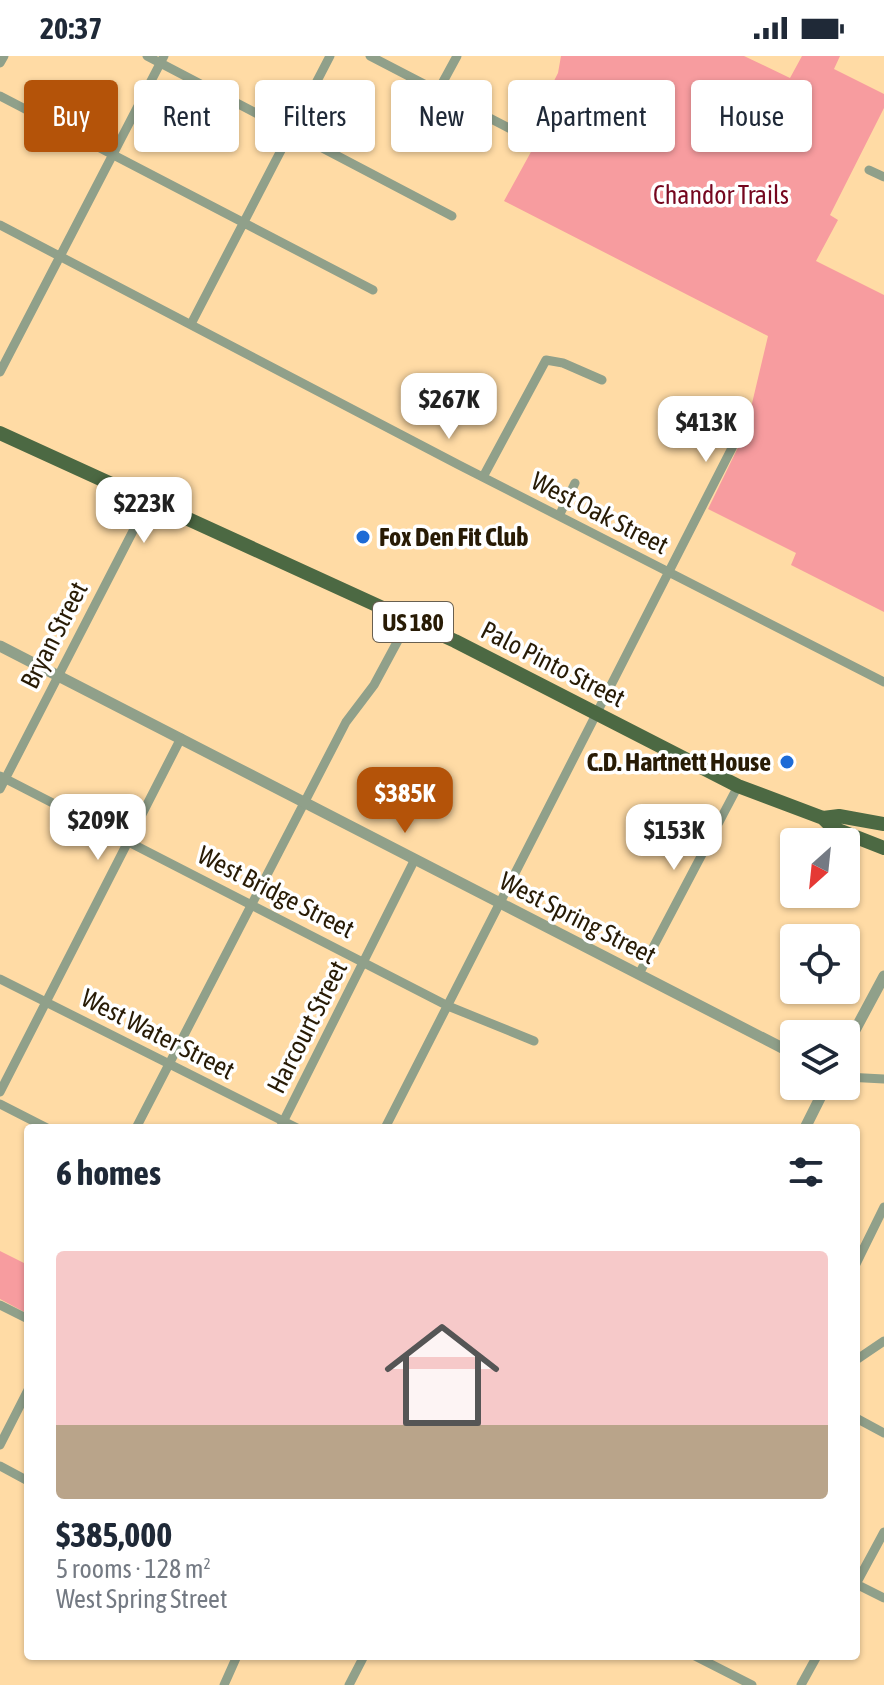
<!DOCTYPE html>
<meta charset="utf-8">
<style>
body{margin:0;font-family:"Asap Condensed",sans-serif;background:#f2f2f3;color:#1f2937;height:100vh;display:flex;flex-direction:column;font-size:30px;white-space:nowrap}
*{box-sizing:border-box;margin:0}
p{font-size:26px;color:#747a83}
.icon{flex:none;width:44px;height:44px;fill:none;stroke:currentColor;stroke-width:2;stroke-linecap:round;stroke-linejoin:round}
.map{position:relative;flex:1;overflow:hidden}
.side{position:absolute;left:24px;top:1068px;width:836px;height:536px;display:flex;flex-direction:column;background:#fff;border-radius:8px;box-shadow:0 2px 6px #0004}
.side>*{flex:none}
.hud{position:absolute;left:24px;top:24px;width:836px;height:72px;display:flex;gap:16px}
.needle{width:52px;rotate:207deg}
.buttons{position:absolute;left:780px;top:772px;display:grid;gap:16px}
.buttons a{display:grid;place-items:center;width:80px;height:80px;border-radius:8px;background:#fff;box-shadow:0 2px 6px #0004;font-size:40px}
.price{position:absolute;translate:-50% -68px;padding:0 18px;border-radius:16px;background:#fff;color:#222;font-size:26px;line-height:52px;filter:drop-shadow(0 2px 4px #0008)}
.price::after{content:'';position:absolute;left:50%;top:48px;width:24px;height:18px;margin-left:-12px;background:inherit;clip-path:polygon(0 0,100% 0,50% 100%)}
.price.selected{background:#b45309;color:#fff}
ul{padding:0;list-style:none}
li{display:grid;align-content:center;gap:16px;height:424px;padding:0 32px}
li+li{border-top:2px solid #e0e1e3}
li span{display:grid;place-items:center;height:248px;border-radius:8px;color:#555}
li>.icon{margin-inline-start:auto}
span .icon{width:144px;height:144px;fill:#fffc;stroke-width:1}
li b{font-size:34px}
h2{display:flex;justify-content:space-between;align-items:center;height:96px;padding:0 32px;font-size:34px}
.pill{padding:0 28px;border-radius:8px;background:#fff;box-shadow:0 2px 6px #0004;font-size:28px;line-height:72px}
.pill.selected{background:#b45309;color:#fff}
.status{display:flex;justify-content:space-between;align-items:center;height:56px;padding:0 40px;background:#fff;direction:ltr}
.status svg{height:22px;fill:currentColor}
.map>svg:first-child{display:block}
.green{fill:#f79c9f}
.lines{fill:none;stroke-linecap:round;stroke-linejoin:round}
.minor{stroke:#90a08a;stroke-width:9}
.tertiary{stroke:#90a08a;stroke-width:11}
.primary{stroke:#4c6943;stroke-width:14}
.poi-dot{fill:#1d6bd6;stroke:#fff;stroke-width:3}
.labels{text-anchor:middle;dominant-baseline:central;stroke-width:7;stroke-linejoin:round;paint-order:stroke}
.shield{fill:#fff;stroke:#685f50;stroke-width:2}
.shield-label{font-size:24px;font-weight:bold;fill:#281b05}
.park-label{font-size:26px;fill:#75071f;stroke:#fff}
.street-label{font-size:26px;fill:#281b05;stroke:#fff}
.poi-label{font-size:26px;font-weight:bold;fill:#281b05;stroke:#fff;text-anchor:start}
</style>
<div class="status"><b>20:37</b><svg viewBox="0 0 49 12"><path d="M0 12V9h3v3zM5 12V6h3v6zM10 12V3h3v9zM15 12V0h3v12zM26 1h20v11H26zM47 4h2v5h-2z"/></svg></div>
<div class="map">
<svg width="884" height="1629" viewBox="0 0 884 1629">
<rect width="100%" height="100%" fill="#ffdba5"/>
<path class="green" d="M561 0H744L790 22 802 0H840L834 13 884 38V52L830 159 838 164 816 205 884 239V556L791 509 796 497 708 453 745 377 768 280 504 145 532 94 522 88 558 17Z
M0 1195 28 1209V1258L0 1243Z"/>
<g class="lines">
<path class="minor" d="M147 0 452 160
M370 0 526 81
M0 7 4 0
M438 35 457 0
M0 40 373 234
M869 114 884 121
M0 169 459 409 884 626
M191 268 330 0
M0 316 164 0
M483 421 546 304 563 307 602 324
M559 460 575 427
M0 720 448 950 534 985
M0 733 148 446
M639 918 738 730
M0 923 297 1072
M846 1021 884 1023
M0 1036 181 682
M0 1048 47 1072
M136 1072 346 666 374 629 409 564
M280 1072 415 803
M385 1072 734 388
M856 1208 884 1151
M0 1249 28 1263
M856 1304 884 1285
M856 1362 884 1377
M0 1389 28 1334
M0 1410 28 1425
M856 1528 884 1476
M856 1528 884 1542
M695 1600 752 1629
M224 1629 237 1600
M349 1629 364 1600
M801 1629 817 1600"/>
<path class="tertiary" d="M0 590 794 998
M846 991 884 920
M805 1072 826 1030"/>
<path class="primary" d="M0 377 455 585 738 730 823 762 839 760 884 768
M823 762 833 772 884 792"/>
</g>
<g class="poi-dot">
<circle cx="363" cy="481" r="8"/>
<circle cx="787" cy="706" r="8"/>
</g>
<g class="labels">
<rect class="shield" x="373" y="546" width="80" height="40" rx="6"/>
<g class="shield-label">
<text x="413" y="566">US 180</text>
</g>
<g class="park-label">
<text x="721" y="139">Chandor Trails</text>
</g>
<g class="street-label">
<text transform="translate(600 457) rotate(27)">West Oak Street</text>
<text transform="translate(54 579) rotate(-63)">Bryan Street</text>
<text transform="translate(553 608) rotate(27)">Palo Pinto Street</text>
<text transform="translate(276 836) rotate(27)">West Bridge Street</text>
<text transform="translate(578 862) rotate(27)">West Spring Street</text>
<text transform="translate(307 971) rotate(-63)">Harcourt Street</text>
<text transform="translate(158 978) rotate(27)">West Water Street</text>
</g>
<g class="poi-label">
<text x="379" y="481">Fox Den Fit Club</text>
<text x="771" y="706" text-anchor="end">C.D. Hartnett House</text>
</g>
</g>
</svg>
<div class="buttons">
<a><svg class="needle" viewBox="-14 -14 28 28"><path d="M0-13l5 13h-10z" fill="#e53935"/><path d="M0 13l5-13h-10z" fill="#747a83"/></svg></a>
<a><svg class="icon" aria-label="locate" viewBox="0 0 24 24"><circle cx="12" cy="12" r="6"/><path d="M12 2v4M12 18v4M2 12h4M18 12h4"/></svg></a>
<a><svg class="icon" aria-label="layers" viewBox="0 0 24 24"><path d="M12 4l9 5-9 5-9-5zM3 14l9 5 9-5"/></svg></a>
</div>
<b class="price" style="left:449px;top:385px">$267K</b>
<b class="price" style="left:706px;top:408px">$413K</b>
<b class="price" style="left:144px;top:489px">$223K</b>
<b class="price selected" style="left:405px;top:779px">$385K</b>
<b class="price" style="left:98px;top:806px">$209K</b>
<b class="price" style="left:674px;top:816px">$153K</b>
<div class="hud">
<a class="pill selected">Buy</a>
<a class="pill">Rent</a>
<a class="pill">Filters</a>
<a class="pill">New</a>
<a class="pill">Apartment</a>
<a class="pill">House</a>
</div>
<section class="side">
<h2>6 homes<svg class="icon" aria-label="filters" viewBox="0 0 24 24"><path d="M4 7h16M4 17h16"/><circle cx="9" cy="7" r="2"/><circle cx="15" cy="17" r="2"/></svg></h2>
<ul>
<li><span style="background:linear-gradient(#f6c9c9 70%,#b9a48a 0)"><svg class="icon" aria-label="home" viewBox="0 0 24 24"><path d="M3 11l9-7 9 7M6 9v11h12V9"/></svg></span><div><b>$385,000</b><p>5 rooms · 128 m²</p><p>West Spring Street</p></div></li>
</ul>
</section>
</div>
